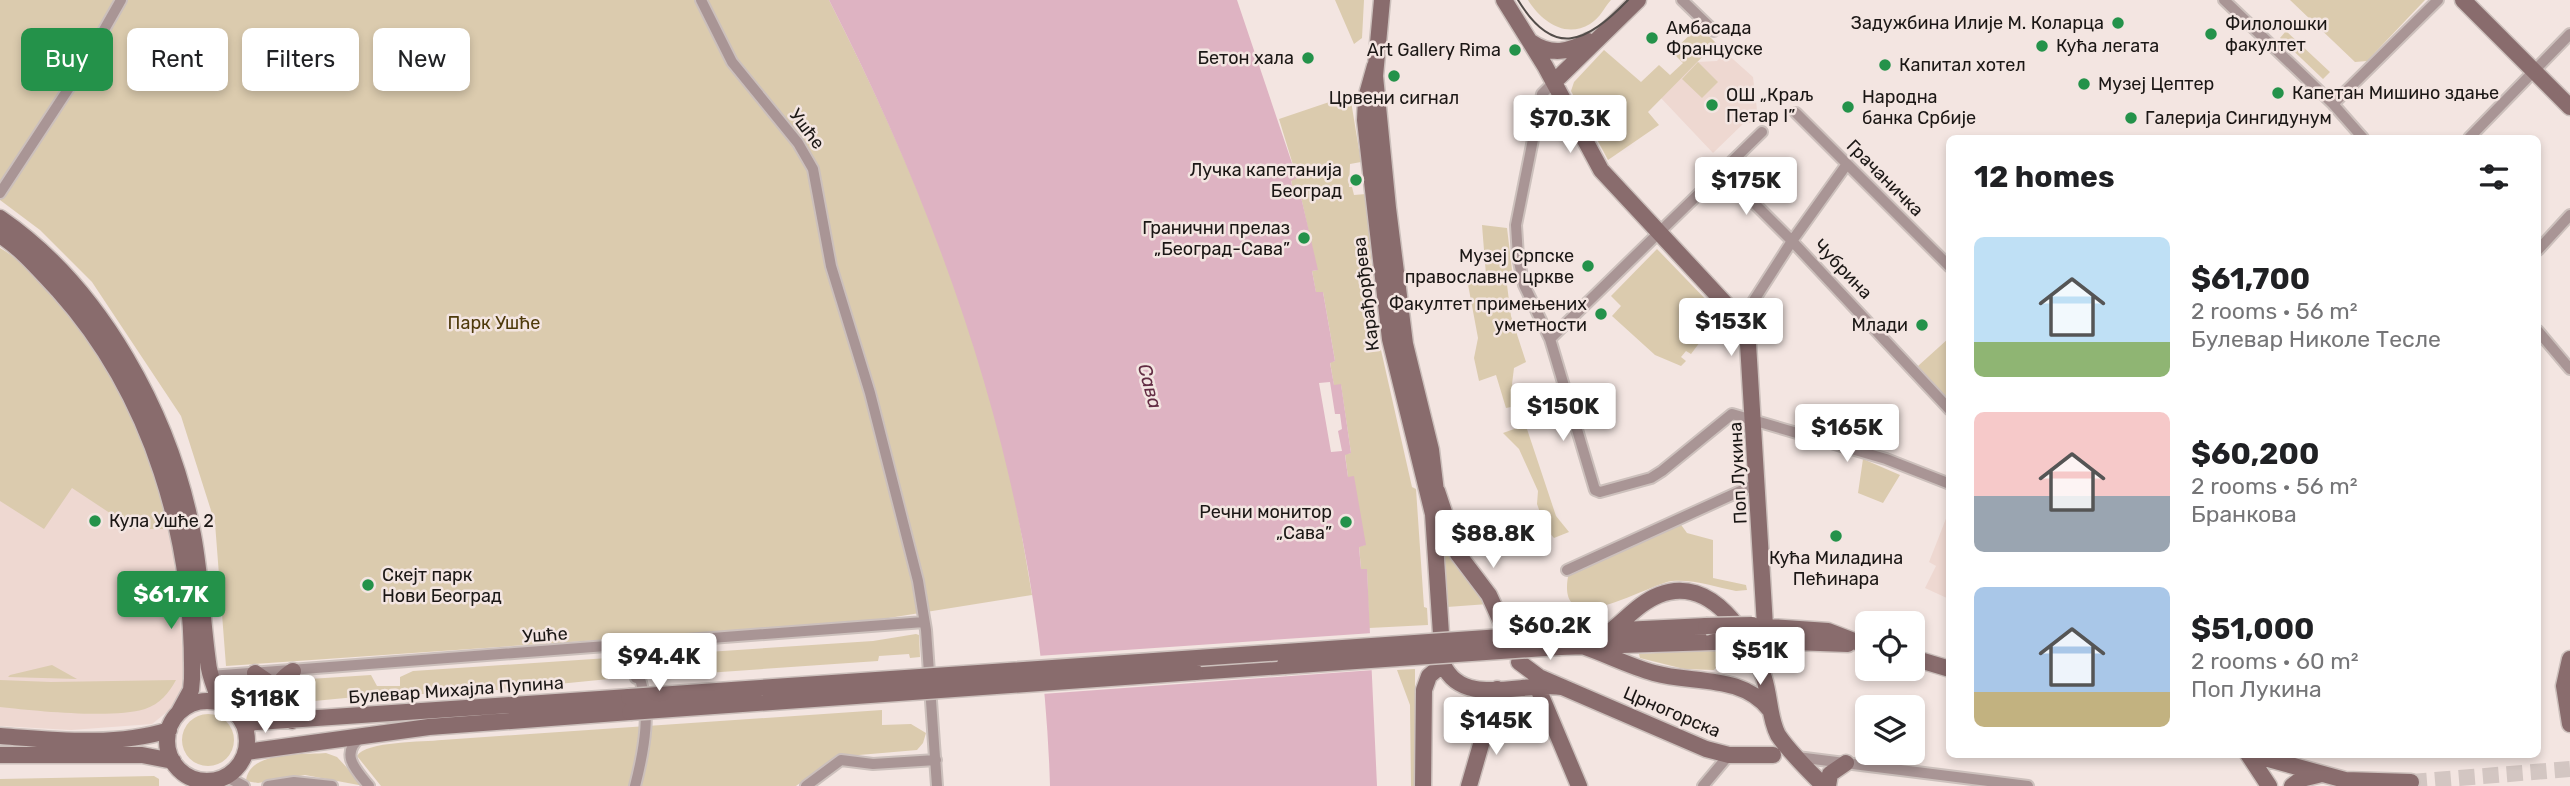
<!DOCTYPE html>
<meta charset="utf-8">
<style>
body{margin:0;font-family:Rubik,sans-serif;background:#f6f6f6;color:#202124;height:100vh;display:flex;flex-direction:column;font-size:26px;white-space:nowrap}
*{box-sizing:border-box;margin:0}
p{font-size:23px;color:#757577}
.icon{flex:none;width:38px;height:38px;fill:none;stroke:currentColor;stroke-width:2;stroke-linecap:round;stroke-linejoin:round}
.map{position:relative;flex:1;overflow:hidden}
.details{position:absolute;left:1946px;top:135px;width:595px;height:623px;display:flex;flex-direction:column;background:#fff;border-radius:10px;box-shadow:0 4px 10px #0003}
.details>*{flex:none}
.hud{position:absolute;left:21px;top:28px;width:665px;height:63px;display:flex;gap:14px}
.fabs{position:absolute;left:1855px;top:611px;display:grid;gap:14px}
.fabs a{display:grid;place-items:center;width:70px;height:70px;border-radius:10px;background:#fff;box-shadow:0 4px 10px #0003;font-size:35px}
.price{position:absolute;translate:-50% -60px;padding:0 16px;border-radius:7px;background:#fff;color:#222;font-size:23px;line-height:46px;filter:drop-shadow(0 2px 4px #0008)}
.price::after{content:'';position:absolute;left:50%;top:42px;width:21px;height:16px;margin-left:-10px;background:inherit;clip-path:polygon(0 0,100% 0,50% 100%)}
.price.active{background:#24924a;color:#fff}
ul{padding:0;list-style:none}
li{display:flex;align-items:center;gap:21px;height:175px;padding:0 28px}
li span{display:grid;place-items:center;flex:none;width:196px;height:140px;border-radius:10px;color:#555}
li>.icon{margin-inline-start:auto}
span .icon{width:84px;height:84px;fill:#fffc;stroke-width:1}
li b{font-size:30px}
h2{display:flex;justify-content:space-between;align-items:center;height:84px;padding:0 28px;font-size:30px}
.chip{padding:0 24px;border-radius:10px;background:#fff;box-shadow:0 4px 10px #0003;font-size:24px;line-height:63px}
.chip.active{background:#24924a;color:#fff}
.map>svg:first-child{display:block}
.built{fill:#eed8d1}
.green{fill:#dbcbae}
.water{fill:#deb3c2}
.pier{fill:#f3e5e1}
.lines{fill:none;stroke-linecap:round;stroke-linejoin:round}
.secondary-tunnel{stroke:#d3c6c2;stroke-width:16;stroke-dasharray:16 8;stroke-linecap:butt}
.street-casing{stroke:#ccc0bc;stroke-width:14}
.secondary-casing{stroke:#ccc0bc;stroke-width:19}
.street{stroke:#a99595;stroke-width:10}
.secondary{stroke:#896c6d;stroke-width:16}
.tram{stroke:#534d4a;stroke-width:2}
.secondary-bridge-casing{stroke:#ccc0bc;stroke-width:19;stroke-linecap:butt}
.secondary-bridge{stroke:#896c6d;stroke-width:16}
.poi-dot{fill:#24924a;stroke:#f3e5e1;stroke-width:2.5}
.labels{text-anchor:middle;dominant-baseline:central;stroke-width:5;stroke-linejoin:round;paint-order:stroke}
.poi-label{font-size:18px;fill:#1b1715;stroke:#f3e5e1;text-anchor:start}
.street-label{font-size:18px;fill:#1b1715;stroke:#f3e5e1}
.park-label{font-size:18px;fill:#4e3a0b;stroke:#f3e5e1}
.water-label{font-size:19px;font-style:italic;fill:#622c43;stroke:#f3e5e1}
</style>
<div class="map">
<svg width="2570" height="786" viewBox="0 0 2570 786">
<rect width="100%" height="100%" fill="#f3e5e1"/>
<path class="built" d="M1725 52 1753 77 1757 110H1754L1753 123H1744L1713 153 1660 97 1697 62 1717 61Z
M0 248 171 528 186 688 177 704 152 724 71 730 0 726Z
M1949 511 1950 599H1949L1925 588 1936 566 1929 562Z"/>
<path class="green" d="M0 0H829C901 141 962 285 1001 439 1015 490 1023 543 1032 595L870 621 226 666 215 523 181 416 92 282 40 230 0 200Z
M1335 0H1364L1362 38 1354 44Z
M1528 0H1611C1603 9 1601 17 1590 24 1565 39 1541 21 1528 0Z
M2290 0H2425L2367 61 2355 62Z
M1699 26 1716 43 1648 112 1659 125 1608 160 1571 91 1574 82 1604 50 1641 82 1659 65 1670 75 1683 63 1672 52Z
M2286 31 2330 72 2323 79 2280 38Z
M1698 62 1718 82 1702 98 1682 79Z
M1350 95 1361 162 1350 164 1349 187H1352L1354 195 1366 194 1376 328 1412 487 1416 489 1424 607 1427 608 1428 625 1369 628 1367 570 1361 569 1359 546 1365 545 1353 477H1348L1345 454 1351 453 1341 385 1334 386 1330 362 1335 361 1323 292 1316 293 1312 271 1317 270 1301 197 1295 198 1291 180 1297 178 1279 119Z
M1482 225 1507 228 1513 278 1507 285 1511 316 1526 362 1514 368 1512 384 1556 516 1569 532 1554 538 1546 529 1537 504 1538 491 1519 449 1503 433 1517 428 1511 407 1506 408 1496 375 1479 381 1474 358 1478 338 1467 279 1486 275Z
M0 248C19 259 33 274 48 290 117 360 146 436 171 529H134L72 488 44 529 0 501Z
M1657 249 1714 308 1688 335 1700 342 1691 354 1686 351 1681 357 1686 361 1681 366 1655 355 1612 316 1621 306 1611 296Z
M1949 338V400L1918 366Z
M1863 459 1900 475 1883 503 1858 493Z
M1441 522 1488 604 1447 607Z
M1679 522 1687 533 1713 540V578L1746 585 1747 590 1736 591C1716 587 1693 579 1672 581 1647 584 1552 646 1569 572Z
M916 634 919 635 920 657 910 658 909 654 879 656 878 661 649 677 647 656 873 641Z
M1727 649 1729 652 1714 670 1684 669 1640 658 1639 654Z
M623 657 629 677 456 694H387L283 704V690L294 680 371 675 377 686H400V677L413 671Z
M52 665 77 679 8 677 10 675Z
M1415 669V786H1411L1410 705 1397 670Z
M0 680 51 682 176 680C169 693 160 704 145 709 113 719 36 711 0 707Z
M261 683 266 686 278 713C255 715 230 712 222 686Z
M882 710V725L911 724 926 733 923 743 917 750 836 757 796 786H381L357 756C366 741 424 742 442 740Z
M182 740a26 26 0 1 1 52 0a26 26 0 1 1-52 0Z
M326 753 337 757 364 786 305 775 258 783 246 781C249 750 304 755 326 753Z
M154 776 159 779V786H0V779Z"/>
<path class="water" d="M829 0H1237L1297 178 1291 181 1295 198 1301 197 1318 270 1312 271 1316 292H1323L1335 361 1330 363 1334 385 1341 384 1351 453 1345 455 1348 477 1354 476 1366 545 1359 547 1361 569H1367L1377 786H1050C1042 507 955 246 829 0Z"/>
<path class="pier" d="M1330 382 1335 414H1340L1342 429 1338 431 1342 451 1331 452 1319 383Z
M1373 633 1374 670 1042 694 1037 656Z"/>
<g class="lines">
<path class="secondary-tunnel" d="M2411 782 2570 769"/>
<defs>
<path id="street" d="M701 0 732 62 798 143 813 169 831 266 870 393 918 581 926 630 937 786
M1682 0 1714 31
M2224 0 2333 104 2363 138
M1554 82 1542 94 1516 225 1518 257 1524 285 1550 339 1595 490 1600 492 1651 478 1662 471 1732 414 1886 459 1950 484
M2333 104 2438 0
M1796 113 1950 267
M2469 138 2570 34
M1722 171 1792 241 1950 410
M0 193 84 65 121 0
M2538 250 2570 215
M1742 319 1792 241 1847 164
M2538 331 2570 369
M1550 339 1762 132
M1567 570 1758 483
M210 676 924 622
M636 678V646
M361 737C339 754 356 770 369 786
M1797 757 2028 786
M225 776 244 786
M268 786 294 782 332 786
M635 786C644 751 653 706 637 672
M806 786 841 760 873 764 936 760
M1703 786 1729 755"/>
<path id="secondary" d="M1382 0 1375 76 1388 208 1405 344 1431 450 1436 492
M1504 0 1545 66 1601 170 1747 327 1765 626
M2463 0 2570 107
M1531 42C1551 56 1569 52 1588 41
M1375 66 1366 98 1365 120 1390 339 1433 514 1443 664C1462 709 1524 681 1562 687
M1554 82 1638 0
M0 218C101 287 171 416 193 535 201 577 202 619 208 662 209 676 216 689 220 703
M0 235C23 250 39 270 58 290 153 396 194 538 192 679L191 690 179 712
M1437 491 1458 554 1489 595 1512 646
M1757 626 1828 631 1867 646
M1612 630C1627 618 1641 602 1659 595 1711 574 1750 636 1764 678 1770 696 1769 718 1778 735 1790 753 1808 770 1824 786
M1560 633 1706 626
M1763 641 1848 644
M1582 646C1606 654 1629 666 1654 673 1693 684 1742 674 1770 710
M1560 647 1713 642
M1913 658 1950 669
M2570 659 2564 686 2570 724
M1519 662 1539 677 1706 749 1729 755H1773
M1195 672 1284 666
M255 673 271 684 277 696
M1537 686 1579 786
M167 741a40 40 0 1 1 80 0a40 40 0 1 1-80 0Z
M292 721C273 705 271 684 293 671
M243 723 629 697
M0 736C54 740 116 747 169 730
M246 752 429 727 630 712
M2248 754 2269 786
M2250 754 2345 780 2411 782
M0 755H142L173 761
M1423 786 1424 690 1429 676 1443 664
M1469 786 1497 689
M1828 786 1830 774 1846 763
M2292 786 2301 779 2318 775"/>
</defs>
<use href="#street" class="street-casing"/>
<use href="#secondary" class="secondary-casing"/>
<use href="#street" class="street"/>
<use href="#secondary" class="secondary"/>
<path class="tram" d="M1518 0C1554 59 1586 43 1628 0"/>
<defs>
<path id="secondary-bridge" d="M1706 626 1752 625
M1713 642 1763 641
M1284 666 1560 647
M629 697 1560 633
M630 712 1195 672"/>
</defs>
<use href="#secondary-bridge" class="secondary-bridge-casing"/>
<use href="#secondary-bridge" class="secondary-bridge"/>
</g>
<g class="poi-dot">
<circle cx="2118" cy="23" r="7"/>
<circle cx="2211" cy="34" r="7"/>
<circle cx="1652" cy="38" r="7"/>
<circle cx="2042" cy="46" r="7"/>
<circle cx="1515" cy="50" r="7"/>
<circle cx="1308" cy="58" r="7"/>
<circle cx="1885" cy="65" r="7"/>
<circle cx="1394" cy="76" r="7"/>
<circle cx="2084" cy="84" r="7"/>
<circle cx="2278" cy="93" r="7"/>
<circle cx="1712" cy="105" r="7"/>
<circle cx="1848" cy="107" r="7"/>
<circle cx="2131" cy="118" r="7"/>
<circle cx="1356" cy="180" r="7"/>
<circle cx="1304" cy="238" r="7"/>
<circle cx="1588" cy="266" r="7"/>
<circle cx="1601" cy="314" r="7"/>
<circle cx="1922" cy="325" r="7"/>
<circle cx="95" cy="521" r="7"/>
<circle cx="1346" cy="522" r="7"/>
<circle cx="1836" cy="536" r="7"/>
<circle cx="368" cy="585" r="7"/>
</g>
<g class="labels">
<g class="poi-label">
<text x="2104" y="23" text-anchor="end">Задужбина Илије М. Коларца</text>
<text x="2225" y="24">Филолошки<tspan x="2225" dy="21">факултет</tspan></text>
<text x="1666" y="28">Амбасада<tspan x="1666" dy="21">Француске</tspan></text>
<text x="2056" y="46">Кућа легата</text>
<text x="1501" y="50" text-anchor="end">Art Gallery Rima</text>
<text x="1294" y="58" text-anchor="end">Бетон хала</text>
<text x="1899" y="65">Капитал хотел</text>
<text x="2098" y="84">Музеј Цептер</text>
<text x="2292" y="93">Капетан Мишино здање</text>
<text x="1726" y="95">ОШ „Краљ<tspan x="1726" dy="21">Петар I”</tspan></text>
<text x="1862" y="97">Народна<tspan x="1862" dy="21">банка Србије</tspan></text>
<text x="1394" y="98" text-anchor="middle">Црвени сигнал</text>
<text x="2145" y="118">Галерија Сингидунум</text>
<text x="1342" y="170" text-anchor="end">Лучка капетанија<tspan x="1342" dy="21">Београд</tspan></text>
<text x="1290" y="228" text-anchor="end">Гранични прелаз<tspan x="1290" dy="21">„Београд-Сава”</tspan></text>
<text x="1574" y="256" text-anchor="end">Музеј Српске<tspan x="1574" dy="21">православне цркве</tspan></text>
<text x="1587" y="304" text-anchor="end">Факултет примењених<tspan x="1587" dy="21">уметности</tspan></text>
<text x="1908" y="325" text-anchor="end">Млади</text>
<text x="1332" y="512" text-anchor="end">Речни монитор<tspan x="1332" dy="21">„Сава”</tspan></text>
<text x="109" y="521">Кула Ушће 2</text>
<text x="1836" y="558" text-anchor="middle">Кућа Миладина<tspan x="1836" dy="21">Пећинара</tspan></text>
<text x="382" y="575">Скејт парк<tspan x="382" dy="21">Нови Београд</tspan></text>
</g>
<g class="street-label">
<text transform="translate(807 129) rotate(53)">Ушће</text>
<text transform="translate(1885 178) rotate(45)">Грачаничка</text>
<text transform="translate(1843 269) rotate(46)">Чубрина</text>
<text transform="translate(1366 294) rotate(-97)">Карађорђева</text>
<text transform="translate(1738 473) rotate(-93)">Поп Лукина</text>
<text transform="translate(545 635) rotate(-4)">Ушће</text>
<text transform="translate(456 690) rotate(-4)">Булевар Михајла Пупина</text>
<text transform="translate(1672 712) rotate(23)">Црногорска</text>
</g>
<g class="park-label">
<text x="494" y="323">Парк Ушће</text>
</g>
<g class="water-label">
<text transform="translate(1150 386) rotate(75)">Сава</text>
</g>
</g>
</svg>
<div class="fabs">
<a><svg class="icon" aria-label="locate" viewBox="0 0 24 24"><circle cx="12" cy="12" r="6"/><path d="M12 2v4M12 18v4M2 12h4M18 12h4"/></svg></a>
<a><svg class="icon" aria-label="layers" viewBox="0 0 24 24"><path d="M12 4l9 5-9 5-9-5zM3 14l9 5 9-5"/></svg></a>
</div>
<b class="price" style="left:1570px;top:155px">$70.3K</b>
<b class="price" style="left:1746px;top:217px">$175K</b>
<b class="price" style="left:1731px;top:358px">$153K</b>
<b class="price" style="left:1563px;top:443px">$150K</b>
<b class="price" style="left:1847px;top:464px">$165K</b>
<b class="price" style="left:1493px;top:570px">$88.8K</b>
<b class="price active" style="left:171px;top:631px">$61.7K</b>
<b class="price" style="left:1550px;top:662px">$60.2K</b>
<b class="price" style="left:1760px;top:687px">$51K</b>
<b class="price" style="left:659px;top:693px">$94.4K</b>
<b class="price" style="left:265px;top:735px">$118K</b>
<b class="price" style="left:1496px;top:757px">$145K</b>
<div class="hud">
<a class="chip active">Buy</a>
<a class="chip">Rent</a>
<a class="chip">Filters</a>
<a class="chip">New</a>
</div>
<section class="details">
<h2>12 homes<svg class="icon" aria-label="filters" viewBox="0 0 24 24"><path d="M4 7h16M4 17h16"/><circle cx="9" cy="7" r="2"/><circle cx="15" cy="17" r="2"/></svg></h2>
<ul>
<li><span style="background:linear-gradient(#bfe0f5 75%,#8fb573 0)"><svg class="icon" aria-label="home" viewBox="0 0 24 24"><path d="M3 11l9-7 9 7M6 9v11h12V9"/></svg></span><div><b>$61,700</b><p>2 rooms · 56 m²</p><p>Булевар Николе Тесле</p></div></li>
<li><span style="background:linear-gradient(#f6c9c9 60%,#9aa5b1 0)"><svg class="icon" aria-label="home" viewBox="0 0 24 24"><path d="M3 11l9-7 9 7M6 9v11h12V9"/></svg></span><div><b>$60,200</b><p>2 rooms · 56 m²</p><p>Бранкова</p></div></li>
<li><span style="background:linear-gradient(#a9c7e8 75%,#c2b280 0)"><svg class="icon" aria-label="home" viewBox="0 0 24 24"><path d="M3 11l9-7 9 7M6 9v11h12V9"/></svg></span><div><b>$51,000</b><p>2 rooms · 60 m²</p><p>Поп Лукина</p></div></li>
</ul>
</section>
</div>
